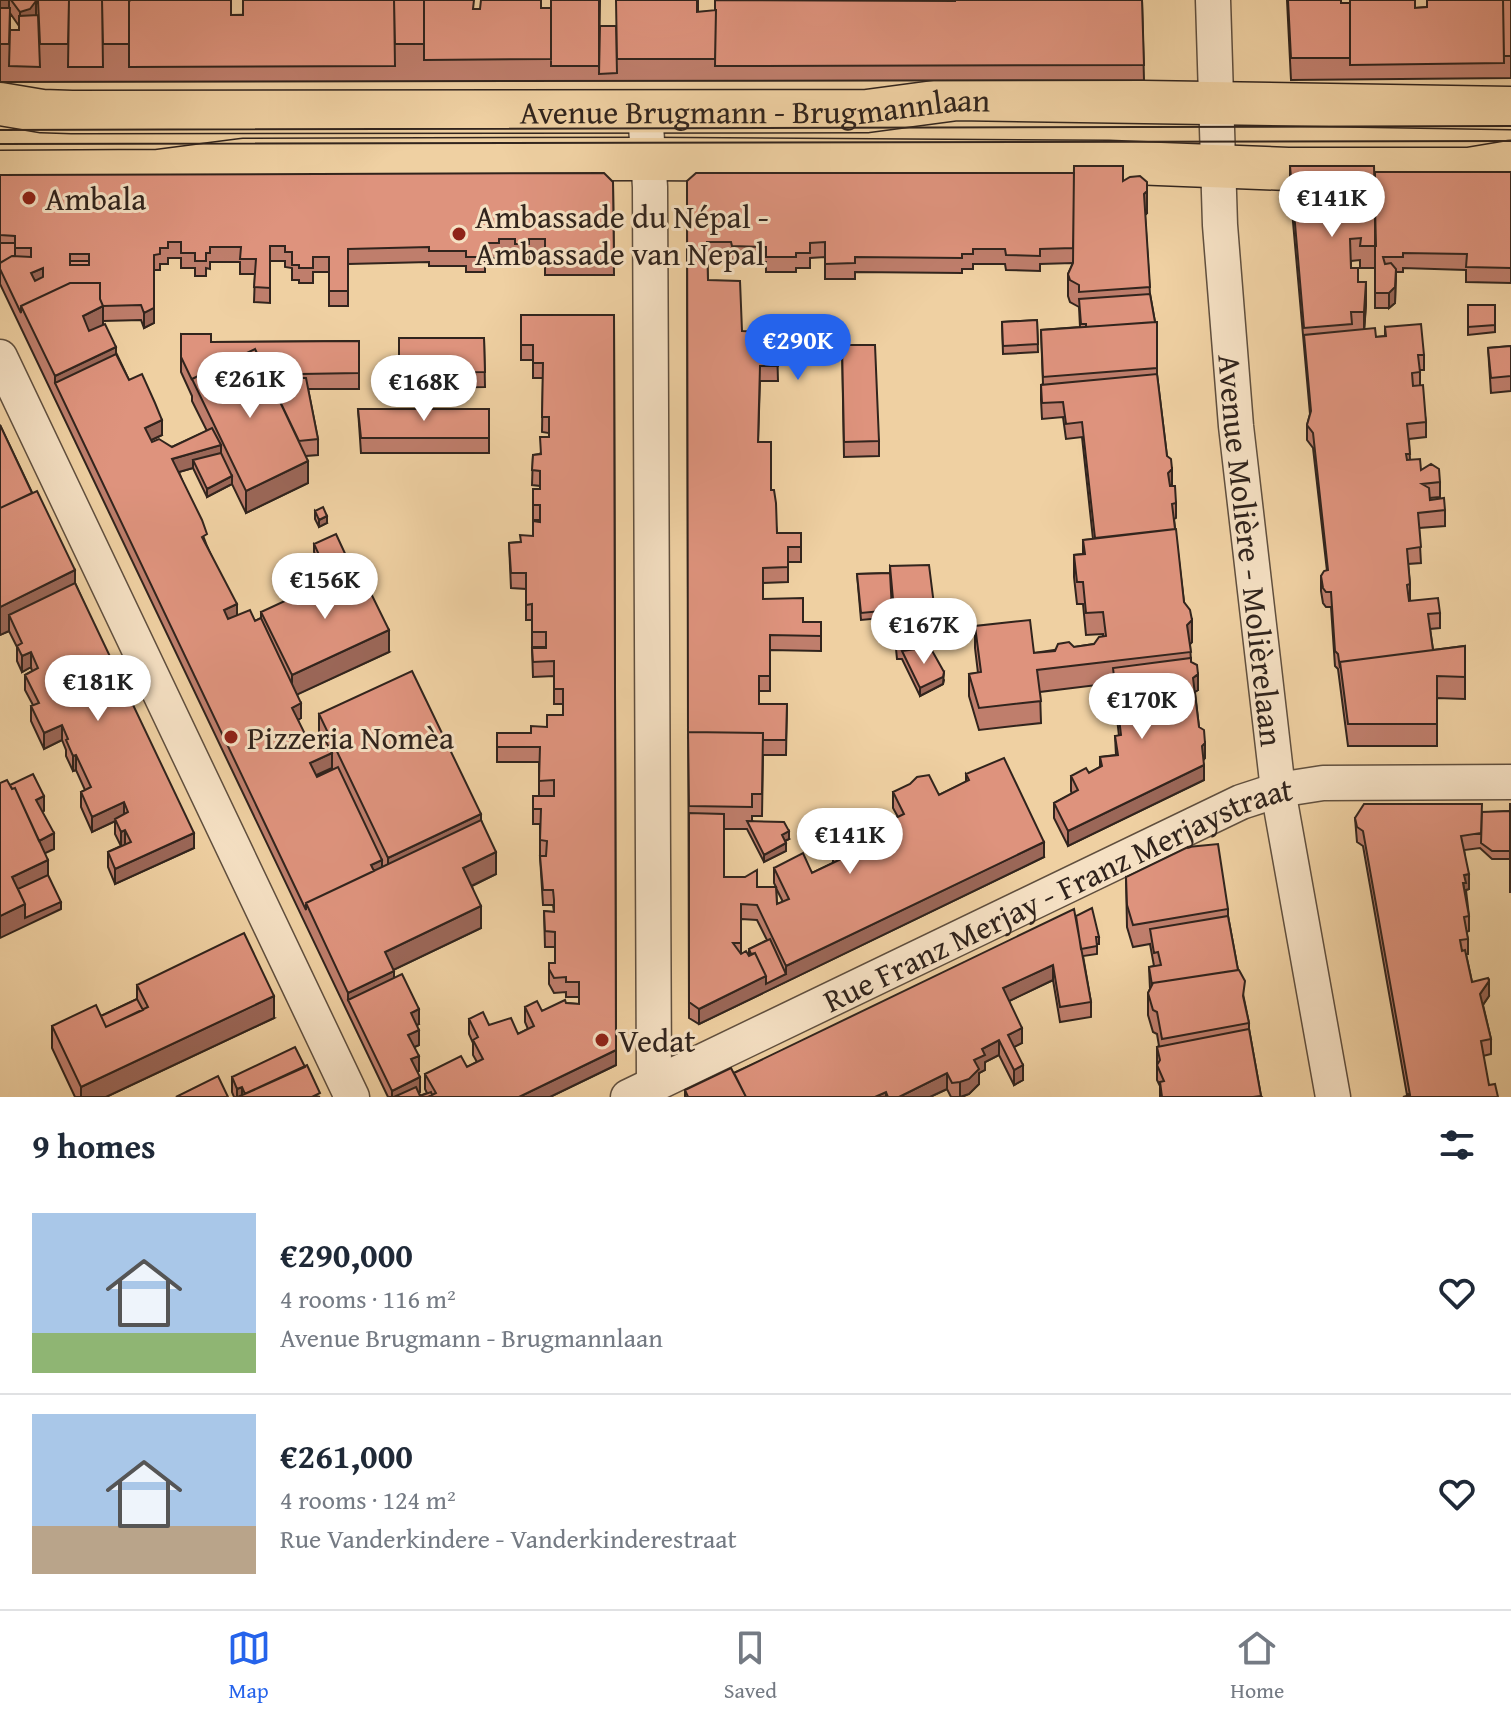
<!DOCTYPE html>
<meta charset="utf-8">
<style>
body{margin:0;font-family:"Gentium Book Plus",serif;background:#f2f2f3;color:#1f2937;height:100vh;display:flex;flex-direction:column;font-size:30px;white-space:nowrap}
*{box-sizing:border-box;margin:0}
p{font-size:26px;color:#747a83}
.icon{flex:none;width:44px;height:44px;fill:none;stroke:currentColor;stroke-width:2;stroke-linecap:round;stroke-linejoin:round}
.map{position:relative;height:1097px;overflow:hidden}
.sheet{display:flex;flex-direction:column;background:#fff;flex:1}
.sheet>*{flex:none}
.price{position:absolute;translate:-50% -68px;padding:0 18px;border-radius:28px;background:#fff;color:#222;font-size:26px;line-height:52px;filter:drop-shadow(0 2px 4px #0008)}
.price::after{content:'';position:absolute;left:50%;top:48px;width:24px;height:18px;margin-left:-12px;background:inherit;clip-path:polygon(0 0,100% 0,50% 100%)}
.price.selected{background:#2563eb;color:#fff}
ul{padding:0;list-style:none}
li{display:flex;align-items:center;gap:24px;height:200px;padding:0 32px}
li+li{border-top:2px solid #e0e1e3}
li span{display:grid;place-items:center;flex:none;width:224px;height:160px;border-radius:0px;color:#555}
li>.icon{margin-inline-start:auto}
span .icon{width:96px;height:96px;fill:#fffc;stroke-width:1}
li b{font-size:34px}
h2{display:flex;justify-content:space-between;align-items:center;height:96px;padding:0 32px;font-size:34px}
.tab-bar{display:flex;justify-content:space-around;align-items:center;height:112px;border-top:2px solid #e0e1e3;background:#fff;font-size:22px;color:#747a83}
.tab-bar a{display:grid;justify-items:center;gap:4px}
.tab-bar .selected{color:#2563eb}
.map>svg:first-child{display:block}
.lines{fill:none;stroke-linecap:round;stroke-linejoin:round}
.minor-casing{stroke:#604f3e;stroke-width:37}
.major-casing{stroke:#31241d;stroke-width:45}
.minor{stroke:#f5e0c3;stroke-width:34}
.major{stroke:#efd0a2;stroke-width:42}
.tram{stroke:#31241d;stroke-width:2}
.wall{fill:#bf7e6c;stroke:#31241d;stroke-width:2;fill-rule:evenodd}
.shaded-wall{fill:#9b6758;stroke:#31241d;stroke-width:2}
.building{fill:#de937d;stroke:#31241d;stroke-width:2;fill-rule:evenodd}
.poi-dot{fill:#8f2418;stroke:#f5e0c3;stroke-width:3}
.labels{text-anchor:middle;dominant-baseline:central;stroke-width:6;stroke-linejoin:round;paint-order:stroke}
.street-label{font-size:32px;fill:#31241d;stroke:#f5e0c3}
.poi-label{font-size:32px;fill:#31241d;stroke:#f5e0c3;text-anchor:start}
</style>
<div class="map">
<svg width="1511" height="1097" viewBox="0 0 1511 1097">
<rect width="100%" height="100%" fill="#efd0a2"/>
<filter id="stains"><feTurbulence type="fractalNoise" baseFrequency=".0025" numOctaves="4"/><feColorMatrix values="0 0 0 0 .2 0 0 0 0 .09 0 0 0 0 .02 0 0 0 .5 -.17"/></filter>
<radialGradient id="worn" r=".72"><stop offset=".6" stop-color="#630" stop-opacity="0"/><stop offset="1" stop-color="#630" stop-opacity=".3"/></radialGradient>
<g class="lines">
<defs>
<g id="minor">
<path id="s1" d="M1213 0 1220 225 1236 426 1278 790 1333 1097"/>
<path d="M645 110 650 187 654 1084"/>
<path d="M0 357 352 1097"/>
<path id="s2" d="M628 1097 1241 802 1278 790 1323 783 1511 782"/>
</g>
<g id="major">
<path id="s3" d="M0 104 42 111 72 112 867 111 957 99 1511 108"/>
<path d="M0 172 158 171 243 160 648 159 1108 162 1288 169H1469L1511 162"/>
</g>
</defs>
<use href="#minor" class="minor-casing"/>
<use href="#major" class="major-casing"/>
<use href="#minor" class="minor"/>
<use href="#major" class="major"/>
<path class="tram" d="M0 130 1511 126
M0 144 1511 141"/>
</g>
<path class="wall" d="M0 0H129L231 15 551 8 600 0 599 68 616 26 698 0V12L955 1 1142 0 1144 80 0 82ZM10 13 19 26V30H10Z
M1287 0H1341V3L1415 8 1511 0V78L1291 80Z
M1290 166 1375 172H1511V283L1466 282V270L1403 268V272H1396L1395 303 1389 308H1375V268H1360V260L1351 261V268L1358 282 1366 304 1364 329 1376 337 1385 336V327L1424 355V370H1420V385L1426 422V437L1409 439 1410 460 1421 470 1440 482V497L1430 498V500L1445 510V526L1419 528 1421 563 1408 564 1410 584V599H1409V601L1440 613V628L1430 629 1433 650 1465 646V699L1437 698V746H1348L1338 669 1335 666 1331 607H1326L1323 603 1321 591V576L1327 571 1313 448 1307 440V425L1310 414 1290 188Z
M0 175 613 182 614 275H545V254H529V259H515V254H499V258H485V272H466V266H429V262L348 264V306H329V272H313V283H299V280H292V268L285 267V261H270V303L254 302 255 274H240V262H210V269L206 268V276H195V268H181V258H168V264H160V270H154V323L144 328 141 320 103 321V325L129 380 162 435 151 440 152 442 172 447 207 431 192 401V396L181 372V334L211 342 359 341V389H308L318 439V455L306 456 308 483 246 513 232 484 207 497 193 468 179 472 207 546 237 615 255 621 261 618V612L389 652 297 694 301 718 298 720 306 746 319 740V714L481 820 496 874 472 886 481 928 393 970 394 978 419 1024 417 1025 419 1045 414 1047 419 1071 417 1072 420 1092 419 1093 420 1096 427 1093 425 1089V1074L467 1067 477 1062 473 1055V1043L469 1034V1019L518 1034 528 1029 525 1022V1007L542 1011 566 1003 579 1004V997H566V992L554 993 549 984V963H555V947H545L544 911 554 912 553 905H543L540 856H546H540V824H533V796H539V762H497V733H531L547 727 563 715V704H554V676L533 677 532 648 546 647H532V620H526V589L511 588 509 543 520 542 533 536 540 522V520H533V489H540V486L532 485 533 455 540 454 549 437V433L542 432 543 378H533V360H521V315H614L616 1065 550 1097H388L0 284ZM332 768V770L317 777 316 775Z
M687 181H1123L1147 213 1145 215 1150 294 1155 322H1157V374L1167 456 1172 484 1170 486 1176 503V518L1174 519 1184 602 1192 642 1190 644 1191 662 1198 690 1195 692 1199 727 1205 758 1203 760 1204 780 1068 846 1054 818V803L1072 794 1071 791V776L1089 773 1100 767V757L1116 755 1115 736H1119L1113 683 1040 692 1041 723 979 730 969 696V674L978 673 975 648V626L1034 653 1094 644 1103 636V634L1086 635 1083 604H1077L1074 577V555L1083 554V540L1093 539 1082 437 1066 439 1063 417 1042 419 1041 400V385L1043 384 1041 330 1080 327 1079 307 1070 302 1068 296V274L1073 263 1040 264V271L1006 270 1005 264H973V269H962V273L855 272V279H825V257L810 258V268H796V272H766V262L732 261 731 257H707L708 280 742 331 767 346H777L778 381H760L758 442 771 490 777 533H801V562H788V582L763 583V599L803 622H821V651L770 650V691H759V704H787L786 755H763L762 816H752V821L789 839 785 841 786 851 764 862 747 829H724V877L757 887H776L774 883V868L812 873 833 863V848L898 817 893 808V792L939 795 966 782V774L1044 857 699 1024 689 1018ZM776 888 783 902 777 904ZM741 919 757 920 767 940 749 949V956L741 954Z
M1468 305H1495V332L1468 335Z
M1037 320 1038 352 1003 354 1002 322Z
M399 338H484L485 387 399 388Z
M842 345 879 441V456L844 457Z
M1511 346V391L1491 393 1488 348Z
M358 409H489V453H361Z
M0 425 75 583 194 848 115 884 108 867V852L121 846 115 834V821L92 832 81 807V792L85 790 76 770 73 771 66 756V750L62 740 44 749 31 721V706L33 705 25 690V675L32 671 31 667 22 672 17 661V647L9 631 0 635Z
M315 511 327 523 319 527 315 519Z
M314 544 348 568 326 578 314 552Z
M890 566 934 605 933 635 930 639H910L911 650 944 680 943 684 920 696 902 659H897L891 597 892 617 861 620 857 574 890 573Z
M1510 811V859H1492L1480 848 1464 850 1469 889 1466 890 1469 916V931L1466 932 1468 939V954H1466L1472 982 1489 996 1483 1005 1491 1039V1054L1483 1056 1407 1095 1363 846 1357 842 1355 818Z
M1126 877 1228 909V916L1238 970 1249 1023V1029L1261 1096 1262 1097H1160V1086L1157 1080V1047L1159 1046 1157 1034 1153 1032 1148 1015V993L1150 989 1149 967 1154 966 1150 944 1133 947 1127 927Z
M1076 916 1099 937V944H1097V954L1083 956 1091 1002V1017L1060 1022 1053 980 1009 1001 1022 1043 1014 1047 1023 1080 1014 1085 999 1055 985 1062V1070L979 1073V1084L969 1094 962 1097H951L947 1089 930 1097H685V1090L734 1073Z
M137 985 274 1018 106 1097H75L52 1048V1026L101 1016 137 999Z
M232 1077 320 1097H234L232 1092Z"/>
<path class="shaded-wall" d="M0 0H9V12L0 20Z
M36 1V17L20 27V12Z
M1147 191V213L1144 216V194Z
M154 255V323L144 328V313Z
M43 268V283L31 289V273Z
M1396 269 1395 303 1389 308V293Z
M1366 282V304L1364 334V312Z
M103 306V328L83 338V316Z
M116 347V369L55 383V376Z
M162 420V435L145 443V428Z
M221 445V460H193V468L172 474V459Z
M308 461V483L246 513V491Z
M1172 469V484L1168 488V473Z
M232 476V484L207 497V489Z
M327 516V523L319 527V520Z
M348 560V568L326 578V570Z
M75 570V598L9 615V631L0 635V607Z
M237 604V619L224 626V610Z
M933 620V635L930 639V624Z
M1192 620V642L1187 647V625Z
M389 630V652L292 697V675Z
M31 652V667L22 672V656Z
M944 672 943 684 920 696V688Z
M1198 674V690L1193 693V678Z
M301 703V718L292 723V708Z
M62 725V740L44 749V733Z
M1205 743V758L1202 762V746Z
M332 753V768L310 778V763Z
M76 755V770L73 771V756Z
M1204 765V780L1068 846V831Z
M44 796V811L36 815V800Z
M124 802V817L92 832V817Z
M481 814V842L388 886V858Z
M125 830V846L121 847V832Z
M789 831V839L782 842V835Z
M54 833V849L37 857V842Z
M194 833V848L115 884V869Z
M1044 842V857L699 1024V1009L766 976 786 974V966Z
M786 843V851L764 862V855Z
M496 852V874L463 890V868Z
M48 860V882L15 898 12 877Z
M382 860V875L315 921 371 865Z
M1469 874V889L1466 890V898L1463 883 1464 875Z
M61 902V909L0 938V916L25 904Z
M481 906V928L385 974V952Z
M1053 965V980L1003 1004V988Z
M394 971V993L348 1000V993Z
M1489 981V996L1480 1009V994Z
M274 996V1018L106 1097H81V1087Z
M419 1009V1024L411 1028V1013Z
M1022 1028V1043L1008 1050V1035Z
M419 1030V1045L408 1050V1035Z
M999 1040V1055L985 1062V1070L979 1073V1084L969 1094 960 1097V1082L982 1049Z
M616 1050V1065L550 1097H519Z
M419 1056V1071L411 1075V1059Z
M1023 1065V1080L1014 1085V1070Z
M947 1073V1089L930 1097H899Z
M420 1077V1092L410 1097H392V1091Z
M242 1087V1097H237V1089Z
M886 1092V1097H875Z"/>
<path class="building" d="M11 0H38V4L36 1 30 9 20 12Z
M38 0H69L68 44H40Z
M69 0H102L103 67H68Z
M102 0H129V44H103Z
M130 0H231V15H243V0H394L395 66 129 67V2Z
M394 0H424V44H395Z
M424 0H474L473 9H480L481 0H541V8H551V59L424 60Z
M551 0H599V66H551Z
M616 0H697V12L716 10 715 59H617Z
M715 0 955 1V0H1142L1144 65 715 66 716 10H715Z
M1288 0H1341V3H1350V58H1291Z
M1350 0H1415V8L1427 7V0H1503L1504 63 1350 65Z
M1503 0H1511V56H1504Z
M0 8H10L9 44H0Z
M38 15 40 67 9 66 10 30H19V16Z
M600 26H616L617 73 599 74Z
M1074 166H1123V181L1130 177 1140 176 1147 182V191L1144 194 1150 287 1079 292V285L1070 280 1068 274 1073 263Z
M1290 166H1374L1376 246H1360L1361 238 1350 239 1351 268H1358V282H1366L1364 312H1351L1352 324 1304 328Z
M1375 172H1511V268L1466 267 1467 254 1403 253V257H1383L1385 264 1391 263 1396 269 1395 287 1389 293H1375Z
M604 173 613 182 614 260H545V239H529V244H515V239H499V243H485V257H466V251H429V247L348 249V291H329V257H313V268H299V265H292V252H285V246H270V288L254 287 256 259H240L241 247H210V253H206V261H195V253H181V242H168V248H160V254L154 255V308L144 313 141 305 103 306 100 299V283H70L21 306V313L0 269V263L12 256 31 257V248H15V236L0 235V175ZM70 254H89V265H70ZM43 268V277L35 281 31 273Z
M696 173H1074L1073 248 1040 249V256L1006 255 1005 249H973V254H962V258L855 257V263L825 264V242L810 243V253H796V257H766V247L732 246 731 242H707L708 280 740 281 742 331 767 332V346H777L778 366H760L758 442H771V490H774L776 503 777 533H801V547H788V567L763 568V599L803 598V622H821V636L770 635V676H759V704H787L786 740H763V733L688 732V739L687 181Z
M0 243H15V256H12L0 263Z
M70 261H89V265H70Z
M70 283H100V299L103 306 83 316 89 331 105 324 116 347 55 376 21 306Z
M1150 294 1155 322 1086 327V324H1081L1079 299Z
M1468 305H1495V325L1468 327Z
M521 315H614L616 1050 519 1097H428L436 1093 425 1074 461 1056 467 1067 483 1059 473 1040 478 1037 469 1019 483 1012 489 1025 511 1018 518 1034 534 1026 525 1007 537 1001 542 1011 565 1000 566 1003 579 1004V982H566V977L554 978 549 969V963H555V932L545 931 544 911 554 912V900L553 890H543L540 856H546L547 841 540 840 541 809H533V796H554V780L539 781 540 747H497V733H531V726L547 727V715H563V689H554V661L533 662 532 648H546V632H532V604L526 605V573H511L509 543 521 542 520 535 533 536V521L540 522V505H533V489H540V471L532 470 533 455 541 454 540 437H549V417H542L543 363H533V345H521Z
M1037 320 1038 344 1003 346 1002 322Z
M1157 322V368L1043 377 1041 330Z
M1421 324 1424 355H1418L1420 372 1412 373 1413 386 1423 385 1426 422 1407 424 1410 454H1406L1407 460 1420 459 1421 470 1431 464 1439 469 1440 482 1422 484 1429 488 1430 500 1444 498 1445 510 1418 513 1421 547 1407 549 1410 584 1407 585 1409 601 1438 598 1440 613 1428 614 1433 650 1340 662V668L1338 654 1335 651 1331 592H1326L1323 588 1321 576 1324 571 1328 570 1313 433 1307 425 1311 411 1304 335 1375 328 1376 337 1386 336 1385 327Z
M181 334H211V342L359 341V373L301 374V378H306L318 439 299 441 255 349 192 379V380L181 357Z
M399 338H484L485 372 399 373Z
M842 345H875L879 441 844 442Z
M1511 346V376L1491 378 1488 348Z
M255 349 308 461 246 491 192 379Z
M116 354 129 380 142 374 155 403 162 420 145 428 152 442 159 439 172 447 212 428 221 445 172 459 202 520 207 534 202 537 237 604 224 610 228 619 250 610 255 621 261 618 301 703 292 708 305 734 301 736 306 746 324 738 332 753 310 763 317 777 338 767 382 860 371 865 374 871 306 903V910L55 383Z
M1157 374 1167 456 1171 459 1172 469 1168 473 1170 486H1175L1176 503 1172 504 1175 529 1095 538 1082 422 1066 424 1063 402 1042 403 1041 385Z
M358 409H489V438H361Z
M0 425 32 493 0 508Z
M221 453 232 476 207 489 193 460Z
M37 491 75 570 0 607V508Z
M323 507 327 516 319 520 315 511Z
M1176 529 1184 602 1190 610 1192 620 1187 625 1191 652 1037 670 1041 701 979 708 969 674 981 672 975 626 1030 620 1034 653 1055 651 1058 644 1069 642 1074 647 1094 644 1099 637 1106 636 1103 612 1086 613 1083 582H1077L1074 555 1085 554 1083 540Z
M336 534 348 560 326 570 314 544Z
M929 565 934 605H932L933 620 930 624H908L911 643H897L890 566Z
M358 567 389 630 292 675 261 612Z
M890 573 892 610 861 613 857 574Z
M75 583 194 833 115 869 108 852 131 842 125 830 121 832 115 819 128 812 124 802 92 817 81 792 91 787 76 755 73 756 66 740 68 739 62 725 44 733 31 706 39 703 25 675 38 668 31 652 22 656 17 646 22 643 9 615Z
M1465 646V677L1437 676V724H1348L1340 662Z
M930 647 944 672 943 677 920 688 902 651Z
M1191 658V662L1197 665 1198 674 1193 678 1199 727 1204 730 1205 743 1202 746 1204 765 1068 831 1054 803 1078 790 1071 776 1086 768 1089 773 1102 766 1100 757 1118 755 1115 736 1121 735 1113 668Z
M412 671 481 814 388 858 319 714Z
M688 732 763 733 762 794H752V807L689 806Z
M1004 758 1044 842 786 966 757 905 741 904V943H733L741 954 746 951 749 956 755 953 766 976 699 1009 689 1002V813L724 814V877H745L757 870V887H776L777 904 789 899 774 868 803 853 812 873 839 860 833 848 904 814 893 792 910 784 917 777 929 775 939 795 969 780 966 774Z
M33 774 44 796 36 800 54 833 39 841 15 788 12 789 10 785Z
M7 780 12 789 15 788 48 860 12 877 25 904 0 916V783Z
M1364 804H1482L1481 833 1461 836 1469 874 1464 875 1466 883H1463L1469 916 1464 917 1468 939 1460 940 1462 951 1465 950 1472 982 1488 978 1489 981 1480 994 1491 1039 1481 1041 1489 1085 1495 1084 1498 1097H1403L1410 1095 1363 831 1357 827 1355 818Z
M1510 804H1511V892H1510Z
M1510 811V851H1492L1481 843 1482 812Z
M481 820 496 852 463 868 481 906 385 952 394 971 348 993 306 903Z
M747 821 784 822 789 831 782 835 786 843 764 855Z
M1218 844 1228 909 1133 925 1127 905 1126 877 1188 847Z
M48 875 61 902 25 918V904L18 889Z
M1092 908 1099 937H1096L1097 946 1081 949 1076 916Z
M1074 909 1091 1002 1060 1007 1053 965 1003 988 1022 1028 1008 1035 1023 1065 1014 1070 999 1040 982 1049 985 1055 974 1060 979 1069 969 1079 960 1082 952 1083 947 1073 899 1097H888L886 1092 875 1097H746L734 1073Z
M1228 916 1238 970 1153 983 1152 985 1149 967 1161 965 1158 952 1154 953 1150 929Z
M244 933 274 996 81 1087 52 1026 96 1005 106 1027 148 1007 137 985Z
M770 939 786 974 766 984V976L755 953 751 954 749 949Z
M1239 970 1245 981 1243 996 1249 1023 1162 1039 1157 1012 1153 1010 1148 993 1153 983Z
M402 974 419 1009 411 1013 419 1030 408 1035 419 1056 411 1059 420 1077 392 1091 348 1000Z
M137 999 143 1010 106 1027 101 1016Z
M1249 1029 1261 1096 1253 1097H1162L1160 1082 1164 1081 1157 1065 1160 1060 1157 1047Z
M295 1047 305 1067 245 1094 242 1087 237 1089 232 1077Z
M307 1065 320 1093 312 1097H238Z
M731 1068 746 1097H688L685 1090Z
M218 1076 228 1097H176Z
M416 1087 420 1096 431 1092 432 1095 428 1097H394Z"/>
<g class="poi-dot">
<circle cx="29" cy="198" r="8"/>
<circle cx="459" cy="234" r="8"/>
<circle cx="231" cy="737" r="8"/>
<circle cx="602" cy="1040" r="8"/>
</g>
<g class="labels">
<g class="street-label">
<text stroke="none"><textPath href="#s3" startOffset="756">Avenue Brugmann - Brugmannlaan</textPath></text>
<text stroke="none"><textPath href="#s1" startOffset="552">Avenue Molière - Molièrelaan</textPath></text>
<text stroke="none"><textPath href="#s2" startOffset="476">Rue Franz Merjay - Franz Merjaystraat</textPath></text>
</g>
<g class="poi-label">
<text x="45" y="198">Ambala</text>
<text x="475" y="216">Ambassade du Népal -<tspan x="475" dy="37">Ambassade van Nepal</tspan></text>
<text x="247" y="737">Pizzeria Nomèa</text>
<text x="618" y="1040">Vedat</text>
</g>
</g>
<rect width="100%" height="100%" filter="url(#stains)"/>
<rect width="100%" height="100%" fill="url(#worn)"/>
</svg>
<b class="price" style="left:1332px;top:239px">€141K</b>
<b class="price selected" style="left:798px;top:382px">€290K</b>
<b class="price" style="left:250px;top:420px">€261K</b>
<b class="price" style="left:424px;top:423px">€168K</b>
<b class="price" style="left:325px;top:621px">€156K</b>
<b class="price" style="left:924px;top:666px">€167K</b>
<b class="price" style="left:98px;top:723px">€181K</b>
<b class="price" style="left:1142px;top:741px">€170K</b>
<b class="price" style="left:850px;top:876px">€141K</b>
</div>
<section class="sheet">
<h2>9 homes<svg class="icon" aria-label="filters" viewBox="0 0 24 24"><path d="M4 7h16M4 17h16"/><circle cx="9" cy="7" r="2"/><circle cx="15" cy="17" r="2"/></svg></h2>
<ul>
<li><span style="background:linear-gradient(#a9c7e8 75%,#8fb573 0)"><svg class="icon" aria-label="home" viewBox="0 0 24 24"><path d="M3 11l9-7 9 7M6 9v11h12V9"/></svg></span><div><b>€290,000</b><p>4 rooms · 116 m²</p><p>Avenue Brugmann - Brugmannlaan</p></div><svg class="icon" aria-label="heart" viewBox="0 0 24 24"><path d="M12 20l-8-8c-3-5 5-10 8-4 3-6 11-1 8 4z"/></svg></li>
<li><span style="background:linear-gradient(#a9c7e8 70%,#b9a48a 0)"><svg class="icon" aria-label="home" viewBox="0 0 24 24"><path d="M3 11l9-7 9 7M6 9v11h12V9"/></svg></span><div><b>€261,000</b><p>4 rooms · 124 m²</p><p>Rue Vanderkindere - Vanderkinderestraat</p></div><svg class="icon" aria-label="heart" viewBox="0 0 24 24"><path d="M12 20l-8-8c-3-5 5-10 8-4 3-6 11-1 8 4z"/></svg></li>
</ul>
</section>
<nav class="tab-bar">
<a class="selected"><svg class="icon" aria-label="map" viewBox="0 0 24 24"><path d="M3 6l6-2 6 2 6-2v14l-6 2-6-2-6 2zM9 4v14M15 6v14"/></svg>Map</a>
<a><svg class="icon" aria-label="saved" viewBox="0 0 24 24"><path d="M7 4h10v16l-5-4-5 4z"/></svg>Saved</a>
<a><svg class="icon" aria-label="home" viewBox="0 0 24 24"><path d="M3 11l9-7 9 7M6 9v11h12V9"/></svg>Home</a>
</nav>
